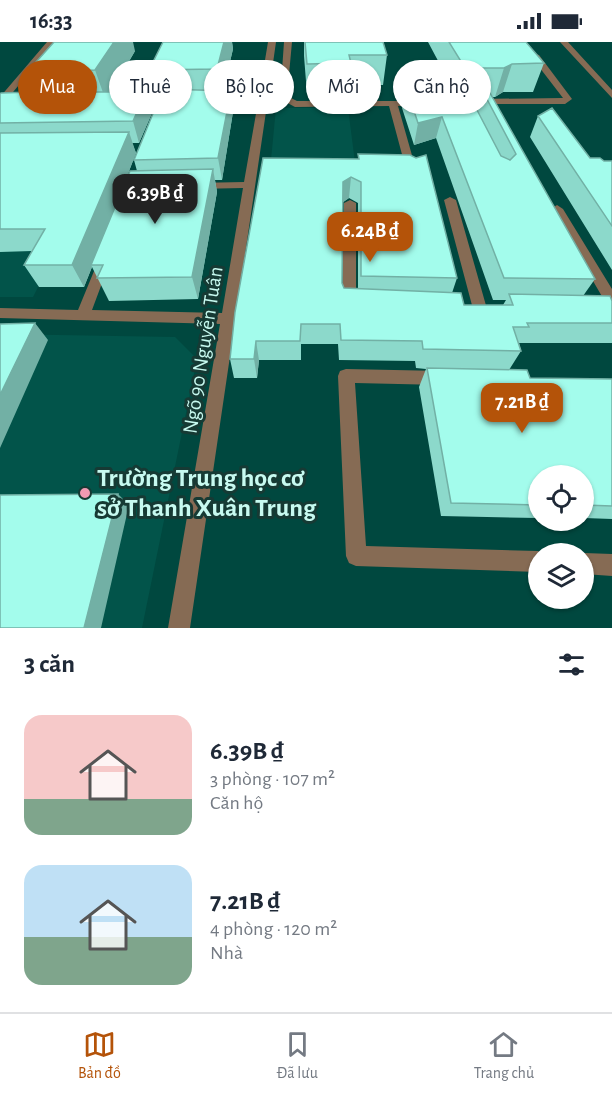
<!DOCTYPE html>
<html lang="vi">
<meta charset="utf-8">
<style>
body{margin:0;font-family:"Alegreya Sans",sans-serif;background:#f2f2f3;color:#1f2937;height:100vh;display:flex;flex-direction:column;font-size:22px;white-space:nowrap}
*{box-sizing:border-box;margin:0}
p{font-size:20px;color:#747a83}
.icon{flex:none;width:33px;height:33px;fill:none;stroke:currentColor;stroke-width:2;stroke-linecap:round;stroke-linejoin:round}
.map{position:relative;height:586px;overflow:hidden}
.side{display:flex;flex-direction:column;background:#fff;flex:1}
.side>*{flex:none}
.top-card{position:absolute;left:18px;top:18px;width:576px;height:54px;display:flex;gap:12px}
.tools{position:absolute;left:528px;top:423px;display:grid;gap:12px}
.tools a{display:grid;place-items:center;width:66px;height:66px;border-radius:50%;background:#fff;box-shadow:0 2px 4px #0004;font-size:30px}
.price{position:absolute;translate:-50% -51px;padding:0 14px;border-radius:12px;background:#b45309;color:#fff;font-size:20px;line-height:39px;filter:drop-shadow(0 2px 3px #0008)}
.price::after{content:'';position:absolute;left:50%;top:36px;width:18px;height:14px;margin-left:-9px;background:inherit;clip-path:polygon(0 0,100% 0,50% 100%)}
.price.active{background:#222;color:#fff}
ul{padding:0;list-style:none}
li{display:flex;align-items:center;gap:18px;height:150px;padding:0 24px}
li span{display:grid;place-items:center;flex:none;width:168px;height:120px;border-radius:18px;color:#555}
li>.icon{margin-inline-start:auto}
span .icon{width:72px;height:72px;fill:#fffc;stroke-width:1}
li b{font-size:26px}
h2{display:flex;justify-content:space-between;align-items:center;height:72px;padding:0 24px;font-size:26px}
.pill{padding:0 21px;border-radius:27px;background:#fff;box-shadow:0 2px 4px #0004;font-size:21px;line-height:54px}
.pill.active{background:#b45309;color:#fff}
.status{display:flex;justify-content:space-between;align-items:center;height:42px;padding:0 30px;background:#fff;direction:ltr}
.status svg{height:16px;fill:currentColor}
.tab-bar{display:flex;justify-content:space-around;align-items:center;height:84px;border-top:2px solid #e0e1e3;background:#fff;font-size:16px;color:#747a83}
.tab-bar a{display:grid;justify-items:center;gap:3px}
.tab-bar .active{color:#b45309}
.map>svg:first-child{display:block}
.built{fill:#02544a}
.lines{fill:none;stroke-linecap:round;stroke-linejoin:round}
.minor{fill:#866b54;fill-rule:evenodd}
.wall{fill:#8cd9cb;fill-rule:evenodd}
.shaded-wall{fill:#72b0a5}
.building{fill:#a3fcec;stroke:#72b0a5;stroke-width:1.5}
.poi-dot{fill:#f19ab3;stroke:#163a34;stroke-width:2}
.labels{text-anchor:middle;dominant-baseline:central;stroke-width:6;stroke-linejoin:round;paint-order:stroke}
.street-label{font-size:21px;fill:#c7faf0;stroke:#163a34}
.near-poi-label{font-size:26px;font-weight:bold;fill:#c7faf0;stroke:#163a34;text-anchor:start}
</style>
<div class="status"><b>16:33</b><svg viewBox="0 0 49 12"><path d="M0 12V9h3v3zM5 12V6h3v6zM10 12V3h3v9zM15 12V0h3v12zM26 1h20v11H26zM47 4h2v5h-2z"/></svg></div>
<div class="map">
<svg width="612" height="586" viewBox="0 0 612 586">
<rect width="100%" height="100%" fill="#00483f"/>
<path class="built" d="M276 66H348L356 128H270Z
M0 134H95L33 255H0Z
M0 292 175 295 197 317 142 586H0Z"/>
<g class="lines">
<path class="minor" d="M47 0H55L3 62 0 63V55Z
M268 0H276L267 63 190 586H168L220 282 0 276V266L78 268 99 217 105 213 111 217 92 268 222 271 243 146 195 147 189 144 195 141 244 140 257 66 213 67 209 64 213 61 258 60Z
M284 0H292L287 54 297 59H424L425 61 421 64H398L417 131 416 133H408L407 131 389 64 295 65 280 57Z
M486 0H497L539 13 572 57 565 62H472L471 60 475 57 563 56 533 17Z
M560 0H568L612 48V56Z
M450 155 456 158 487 267 480 272 473 267 444 158Z
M350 158 356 161V259L359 263 352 268 344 266 342 262 344 161Z
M557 163 563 167 612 247V264L607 263 551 167Z
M346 327 442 329 448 331 450 336 448 341 442 343 355 341 366 504 538 509 543 512H538V530L356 524 349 521 346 514 338 334 340 329Z
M584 511 612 512V534L584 532Z"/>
</g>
<path class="wall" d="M163 0H232L233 7 223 49H231L233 70 222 138H215L217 150 198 257 109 259 92 225 84 245H39L24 223 32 209 0 210V52L38 50 28 29 135 9 111 50 152 71 139 101H132L136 111 115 165 137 129 134 118 158 59 149 28Z
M304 0H383L387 13 383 43H349V51L307 52 304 14Z
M428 0H526L544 21 533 50H503L495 55H491L595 237 583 254 612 259V301H519L521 309 509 328 530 336 612 337V477L584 476V434H538V476L441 474 419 345 426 327 416 326 415 319 339 318 338 302H301V318H259L257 336H234L230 317 358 117V112L457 236 452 251 464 263H503L506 258H493L436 96 414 103 402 66 406 45H452ZM470 55H477L474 62ZM349 156 358 161V247L344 246 342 241 343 160Z
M538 74 590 116 604 119H612V228L530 95Z"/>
<path class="shaded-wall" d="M114 0H133L135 9 106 59 95 28Z
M224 0H232L233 7 221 58 217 27Z
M512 22 503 50 495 55 504 26Z
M231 49 233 70 222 138 218 116Z
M146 50 152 71 139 101 133 79Z
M442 75 436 96 414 103 418 81Z
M129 90 136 111 93 223H91L92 225 84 245 72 223Z
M213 127 217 150 198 257 192 235Z
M351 135 349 156 342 161 343 140Z
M35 281 48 298 0 406V353Z
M256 299 259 318 257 336 254 317Z
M118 452 129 463 101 586H84Z"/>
<path class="building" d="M54 0H114L95 28 28 29Z
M163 0H224L217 27 149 28Z
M305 0H383L387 13H349L351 21 307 22Z
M449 0H526L544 21 512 22 504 26H465Z
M480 44H486L595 237 504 236 442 75 418 81 406 45H465L501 114 510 118 516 112Z
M163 47 231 49 218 116 134 118Z
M93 48 92 50H146L133 79 0 81V52L1 51Z
M552 66 590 116H600L604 119H612V184L538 74Z
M129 90 72 223H24L45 187H0V91Z
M358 112 410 113 416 116 426 113 457 236 361 234V140L351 135 343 140 342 241 344 246 461 251 464 263H513L509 252 610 254 612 259V281H527L529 285H513L521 309 423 307 422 299 341 298 340 282H301L300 299H256L254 317H230L235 270 263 116 359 117Z
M213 127 192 235 97 236 103 223H91L130 129Z
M35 281 0 353V282Z
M427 326 527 328 530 336 612 337V464L584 463V434H538V463L451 461Z
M118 452 84 586H0V453Z"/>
<circle class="poi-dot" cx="85" cy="451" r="6"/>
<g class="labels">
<g class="street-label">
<text transform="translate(203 308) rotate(-81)">Ngõ 90 Nguyễn Tuân</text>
</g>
<g class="near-poi-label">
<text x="97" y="436">Trường Trung học cơ<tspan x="97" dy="30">sở Thanh Xuân Trung</tspan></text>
</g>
</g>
</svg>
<div class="tools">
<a><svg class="icon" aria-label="locate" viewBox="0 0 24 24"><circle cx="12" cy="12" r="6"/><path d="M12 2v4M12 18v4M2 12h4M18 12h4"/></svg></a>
<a><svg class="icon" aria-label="layers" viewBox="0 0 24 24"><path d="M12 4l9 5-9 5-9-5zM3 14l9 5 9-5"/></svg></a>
</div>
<b class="price active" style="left:155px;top:183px">6.39B ₫</b>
<b class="price" style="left:370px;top:221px">6.24B ₫</b>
<b class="price" style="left:522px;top:392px">7.21B ₫</b>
<div class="top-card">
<a class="pill active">Mua</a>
<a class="pill">Thuê</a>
<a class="pill">Bộ lọc</a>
<a class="pill">Mới</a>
<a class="pill">Căn hộ</a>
</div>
</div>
<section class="side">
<h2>3 căn<svg class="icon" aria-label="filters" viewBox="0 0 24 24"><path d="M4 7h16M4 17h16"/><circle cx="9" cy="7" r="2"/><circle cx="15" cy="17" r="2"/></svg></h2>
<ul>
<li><span style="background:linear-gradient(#f6c9c9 70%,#7fa58c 0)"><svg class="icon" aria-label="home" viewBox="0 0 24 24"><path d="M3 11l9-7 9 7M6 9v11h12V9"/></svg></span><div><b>6.39B ₫</b><p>3 phòng · 107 m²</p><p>Căn hộ</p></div></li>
<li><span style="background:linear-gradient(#bfe0f5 60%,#7fa58c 0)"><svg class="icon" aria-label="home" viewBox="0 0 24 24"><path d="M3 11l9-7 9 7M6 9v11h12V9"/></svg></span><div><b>7.21B ₫</b><p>4 phòng · 120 m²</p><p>Nhà</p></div></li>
</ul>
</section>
<nav class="tab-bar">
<a class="active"><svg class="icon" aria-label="map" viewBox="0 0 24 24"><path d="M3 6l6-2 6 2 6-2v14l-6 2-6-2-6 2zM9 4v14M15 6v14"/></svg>Bản đồ</a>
<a><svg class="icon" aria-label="saved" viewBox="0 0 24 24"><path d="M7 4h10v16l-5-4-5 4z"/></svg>Đã lưu</a>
<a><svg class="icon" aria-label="home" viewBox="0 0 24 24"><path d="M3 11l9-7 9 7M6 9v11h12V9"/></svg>Trang chủ</a>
</nav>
